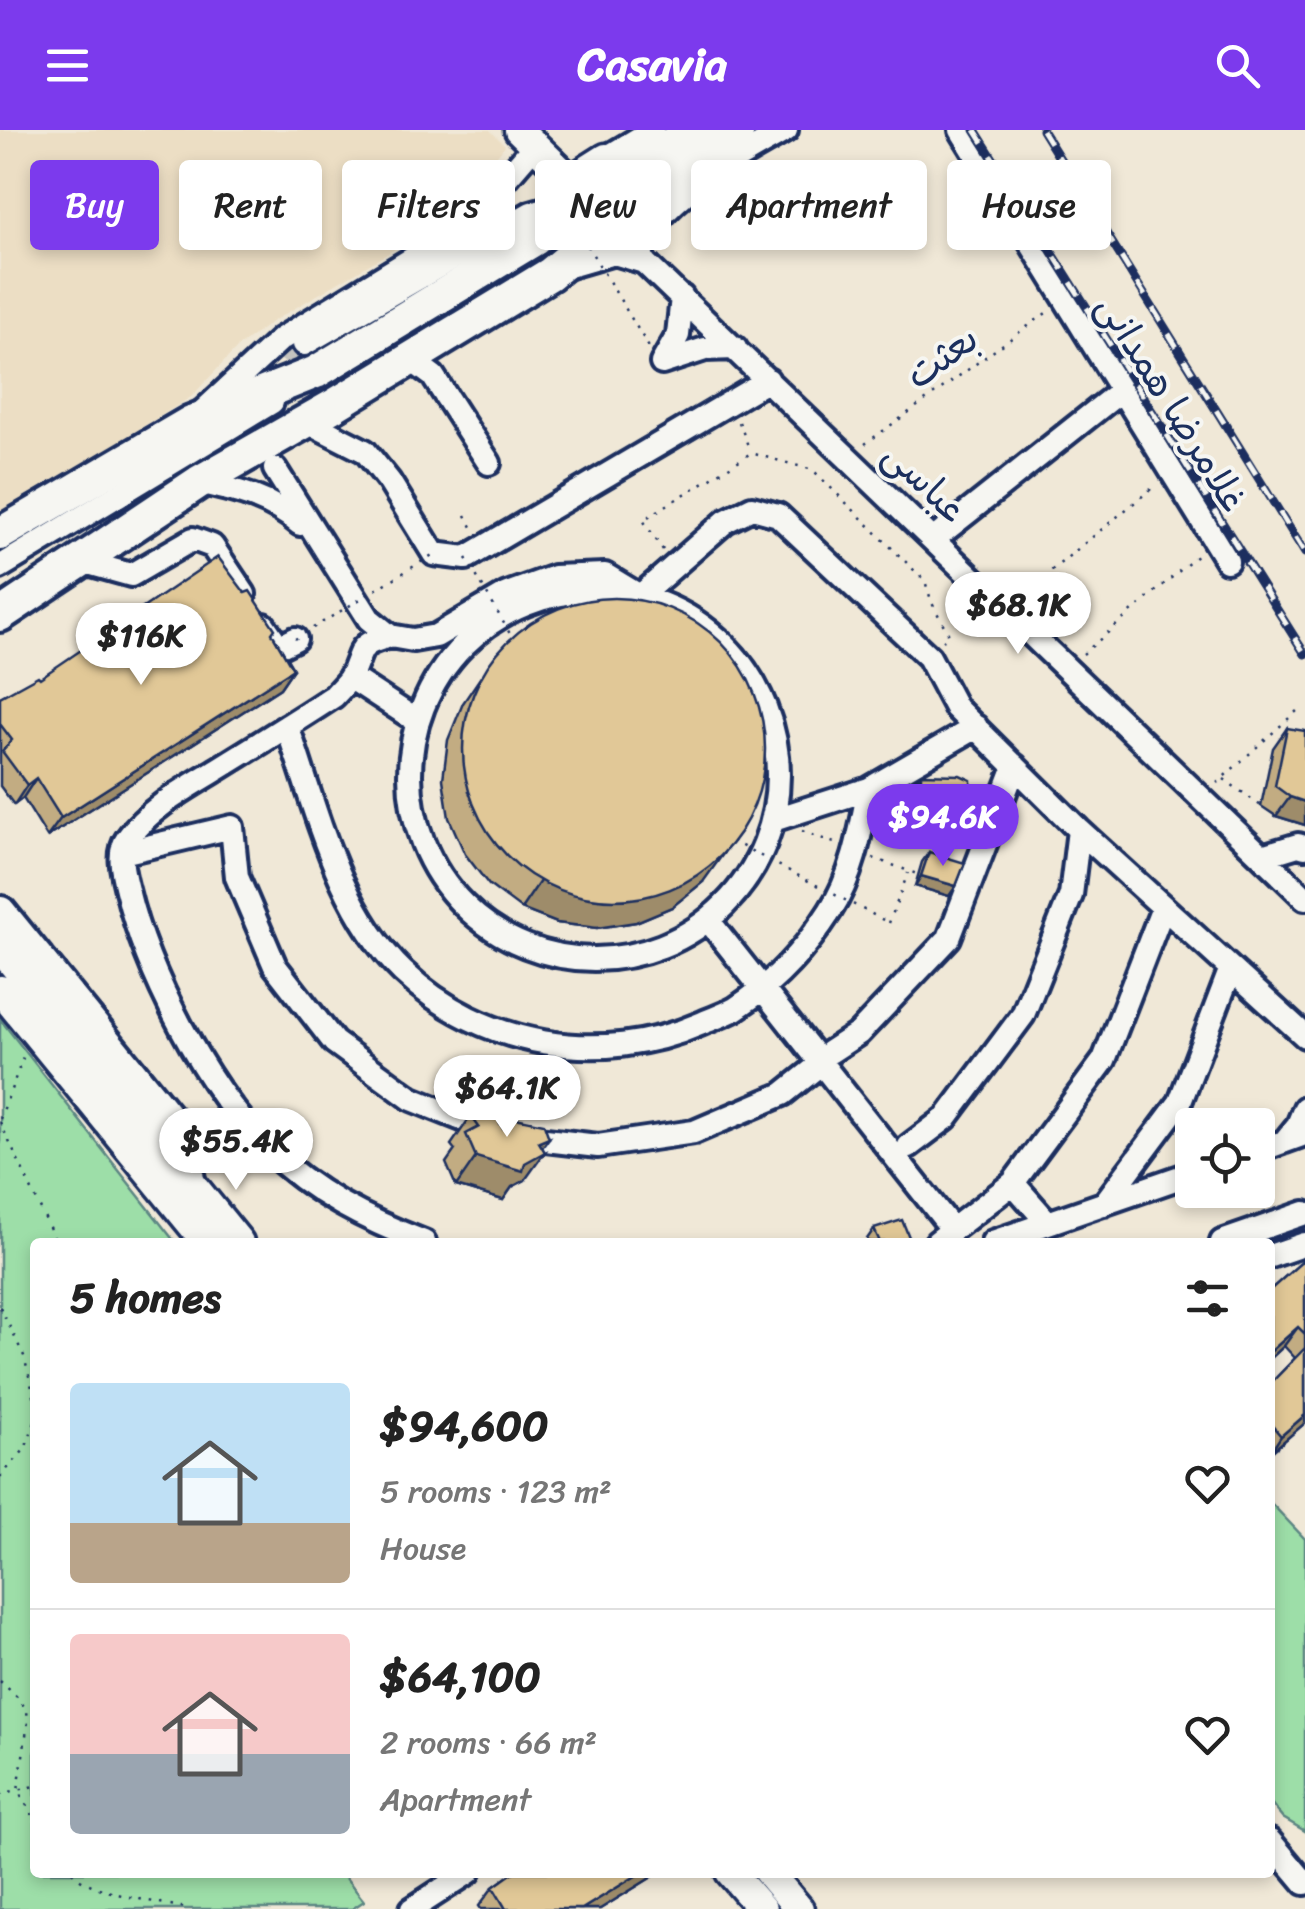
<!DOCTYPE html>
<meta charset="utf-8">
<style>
body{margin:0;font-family:Sriracha,"Playpen Sans Arabic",sans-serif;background:#f2f2f2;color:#222;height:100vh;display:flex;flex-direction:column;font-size:38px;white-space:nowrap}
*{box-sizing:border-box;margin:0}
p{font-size:32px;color:#767676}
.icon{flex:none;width:55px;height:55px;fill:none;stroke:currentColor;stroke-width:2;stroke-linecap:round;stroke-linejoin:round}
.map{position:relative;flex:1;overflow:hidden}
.panel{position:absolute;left:30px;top:1108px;width:1245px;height:640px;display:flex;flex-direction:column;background:#fff;border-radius:10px;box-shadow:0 5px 15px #0003}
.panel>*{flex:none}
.guide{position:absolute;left:30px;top:30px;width:1245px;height:90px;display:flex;gap:20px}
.fabs{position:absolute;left:1175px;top:978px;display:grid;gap:20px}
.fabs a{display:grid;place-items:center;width:100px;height:100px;border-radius:10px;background:#fff;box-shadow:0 5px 15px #0003;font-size:50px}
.price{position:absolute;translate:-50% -85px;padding:0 22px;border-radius:35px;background:#fff;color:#222;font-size:32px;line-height:65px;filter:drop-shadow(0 2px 5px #0008)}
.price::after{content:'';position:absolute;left:50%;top:60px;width:30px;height:22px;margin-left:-15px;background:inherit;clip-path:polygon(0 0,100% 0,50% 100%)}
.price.current{background:#7c3aed;color:#fff}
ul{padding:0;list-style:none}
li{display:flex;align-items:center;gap:30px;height:250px;padding:0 40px}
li+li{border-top:2px solid #e0e0e0}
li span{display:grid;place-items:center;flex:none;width:280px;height:200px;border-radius:10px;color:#555}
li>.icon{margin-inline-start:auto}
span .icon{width:120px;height:120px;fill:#fffc;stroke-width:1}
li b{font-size:42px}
h2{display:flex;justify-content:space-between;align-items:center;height:120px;padding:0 40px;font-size:42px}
.chip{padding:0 35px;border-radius:10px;background:#fff;box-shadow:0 5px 15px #0003;font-size:35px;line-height:90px}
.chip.current{background:#7c3aed;color:#fff}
header{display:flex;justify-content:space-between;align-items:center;height:130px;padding:0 40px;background:#7c3aed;color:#fff;font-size:45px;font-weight:700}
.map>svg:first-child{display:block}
.built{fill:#ecdec4}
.green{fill:#9ddea8;stroke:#5c8683;stroke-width:2.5}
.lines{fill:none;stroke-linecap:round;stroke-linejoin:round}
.minor-tunnel{stroke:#c5c3bf;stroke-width:22;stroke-dasharray:22 11;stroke-linecap:butt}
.minor-casing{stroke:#1b2f5e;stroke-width:30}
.major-casing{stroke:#1b2f5e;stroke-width:35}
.highway-casing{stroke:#1b2f5e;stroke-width:40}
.path{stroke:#1b2f5e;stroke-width:2.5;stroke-dasharray:2.5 8;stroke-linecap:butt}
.minor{stroke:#f6f6f2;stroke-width:22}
.major{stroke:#f6f6f2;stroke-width:28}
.highway{stroke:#f6f6f2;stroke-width:32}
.rail-casing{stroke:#1b2f5e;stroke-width:9}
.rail{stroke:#f6f6f2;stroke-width:5;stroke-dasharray:15;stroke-linecap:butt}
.path-bridge{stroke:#1b2f5e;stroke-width:2.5;stroke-dasharray:2.5 8;stroke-linecap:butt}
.wall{fill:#c2ac82;stroke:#1b2f5e;stroke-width:2.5}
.shaded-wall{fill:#9e8c6a;stroke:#1b2f5e;stroke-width:2.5}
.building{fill:#e1c897;stroke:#1b2f5e;stroke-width:2.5}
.labels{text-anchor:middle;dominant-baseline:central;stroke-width:8;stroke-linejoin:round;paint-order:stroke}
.street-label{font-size:38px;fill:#1b2f5e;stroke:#f6f6f2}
</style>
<header><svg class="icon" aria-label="menu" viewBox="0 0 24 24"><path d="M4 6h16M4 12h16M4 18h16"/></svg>Casavia<svg class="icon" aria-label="search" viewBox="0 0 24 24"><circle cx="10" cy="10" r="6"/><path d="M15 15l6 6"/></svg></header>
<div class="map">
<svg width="1305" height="1779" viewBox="0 0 1305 1779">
<rect width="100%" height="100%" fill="#f0e8d7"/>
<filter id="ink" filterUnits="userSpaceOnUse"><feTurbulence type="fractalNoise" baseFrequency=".01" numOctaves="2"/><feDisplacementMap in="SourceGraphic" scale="20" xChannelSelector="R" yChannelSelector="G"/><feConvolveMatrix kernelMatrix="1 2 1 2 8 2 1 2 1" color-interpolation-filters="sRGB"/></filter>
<g filter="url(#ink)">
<path class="built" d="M0 0H490L505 15 450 87 273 191 238 217 191 267 0 385Z"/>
<path class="green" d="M0 889 175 1112H35V1742L342 1743 364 1771 352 1779H0Z
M1270 1372 1305 1409V1701L1283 1688 1270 1672Z"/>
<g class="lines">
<path class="minor-tunnel" d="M270 326C252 278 270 247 304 214"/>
<defs>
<path id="minor" d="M786 0C737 29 663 65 640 119L644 132 1305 768
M961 0 1227 431
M606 28 653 0
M566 137 614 123 644 132
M682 167 678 205 662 233 705 219 735 218
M304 214 531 83 573 71
M410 229 433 246 489 333
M201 283 281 209 464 97 535 15
M304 290 365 321 389 351 434 424 466 428 768 250
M275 339 369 489 390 506 413 510 436 506 507 464 554 447 605 445 633 462
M199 352C238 361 270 368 300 394
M934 409 1122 260
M0 437 272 272
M75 438 88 433 131 445 193 409 212 416 244 464
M410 645a184 184 0 1 1 368 0a184 184 0 1 1-368 0Z
M640 466 726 391 752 378 778 385 929 527 956 578 1079 700 1305 906
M264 495 279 517 295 509
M390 506C356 515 364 518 351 546 347 553 339 560 334 566 296 591 257 615 218 639 187 658 148 679 127 709 117 723 123 744 127 760 147 844 206 958 268 1019 312 1063 367 1090 424 1112
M350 547 417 591
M287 596C316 679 338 779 403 842 482 917 601 937 700 894 711 889 724 885 735 879 773 854 805 820 830 781 853 746 861 700 869 659
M773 690 869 659 976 597
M122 723 232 697 237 747 275 836 334 912 412 969 502 1005 598 1016 694 1002 783 964 823 932
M1262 726 1298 715 1305 717
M708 790 953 1100
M830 922 859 903 949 808 1015 636
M1285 1011 1298 995 1305 978
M909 1016 946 988 1023 885 1071 765 1079 700
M1258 1021 1305 1004
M1013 1053 1048 1093
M1104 1074 1180 972 1230 841
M937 1112 1013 1053 1104 930 1163 778
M993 1112 1192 1043
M1222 1112 1305 1083
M1270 1126 1305 1114
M1270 1711 1305 1753
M412 1779 469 1742"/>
<path id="major" d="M519 0 565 45 576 47 606 28
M0 818 239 1112
M0 860 206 1112
M730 1742 762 1779
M768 1742 799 1779"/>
<path id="highway" d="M0 404 191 292 316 242 535 109 586 68 695 0
M0 485 199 352 333 276 550 144 682 34 738 0
M0 783 183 1008 188 1051"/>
</defs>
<use href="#minor" class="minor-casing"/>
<use href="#major" class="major-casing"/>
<use href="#highway" class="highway-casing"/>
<path class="path" d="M739 292 750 321
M865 314 1049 181
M466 385 474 401
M663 420 643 390 751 323 813 340 925 451 932 473 949 505 943 511
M1019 467 1156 355
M1083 524 1199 424
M1224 649 1261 676
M1217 653 1298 580
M802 701 837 714
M873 728 917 744
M889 793 908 743
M0 989 24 925
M0 992 56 1112
M0 1177 24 1226 35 1270
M0 1347 25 1319 35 1292
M0 1551 18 1568 27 1580 28 1592 18 1660 35 1690
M0 1664 35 1656
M72 1742C93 1765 160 1772 191 1779"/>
<use href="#minor" class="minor"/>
<use href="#major" class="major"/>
<use href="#highway" class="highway"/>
<defs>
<path id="rail" d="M975 0 1305 524
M1042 0 1305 423"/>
</defs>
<use href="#rail" class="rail-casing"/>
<use href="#rail" class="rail"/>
<path class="path-bridge" d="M544 44 650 219
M466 428 513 509
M295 509 434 424
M732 711 889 793"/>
</g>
<path class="wall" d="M272 504 293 539 280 558 47 707 23 668 14 675 0 656V567L40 548Z
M482 545 703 752 672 777 636 792 597 798 557 793 521 779 489 755 465 724 449 688 443 649 448 610 463 573Z
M1287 598 1305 695 1276 686 1261 676 1273 618Z
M921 644 963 700 951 705 912 708V704L899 705 896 667 905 654 917 649Z
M929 722 956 756 949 766 915 756 922 732Z
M471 986 500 994 506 986 542 1018 525 1050 512 1057 503 1070 456 1056 446 1033 455 1020 451 1015Z
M874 1099 911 1112H869L867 1109Z
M1305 1129V1293L1270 1323V1254L1295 1228 1284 1216 1270 1229V1160Z
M514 1742H660L600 1779H481L479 1776 493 1757Z"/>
<path class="shaded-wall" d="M293 539 280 558 47 707 61 688Z
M36 648 23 668 14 675 27 655Z
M1290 667 1305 672V695L1276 686Z
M972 687 963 700 951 705 912 708 921 695Z
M921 691 912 704 899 705 908 692Z
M723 724 703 752 672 777 636 792 597 798 557 793 521 779 540 751Z
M921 746 956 756 949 766 915 756Z
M549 1008 536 1026 545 1022 525 1050 512 1057 503 1070 456 1056 476 1027 539 1012Z
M1298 1197 1284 1216 1270 1229V1222Z
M1305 1285V1293L1270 1323 1281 1306Z
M642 1742H660L600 1779H582Z"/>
<path class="building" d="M218 427 245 463 250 461 275 499 272 503 293 539 61 688 36 648 27 655 2 621 12 610 0 594V567L38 546 40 548Z
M463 619a151 151 0 1 1 302 0a151 151 0 1 1-302 0Z
M1287 598 1305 601V672L1290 667 1275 656Z
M921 644 960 645 971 650 972 687 960 692 921 695V691L908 692 905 654 921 648Z
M929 722 965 733 956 756 921 746Z
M486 979 494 982 502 997 506 986 544 994 549 1008 539 1012 545 1022 525 1033 523 1041 476 1027 466 1004 479 997 471 986Z
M902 1090 911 1112H880L874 1099Z
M1305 1129V1204L1298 1197 1270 1222V1160Z
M1305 1218V1285L1281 1306 1270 1293V1254Z
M514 1742H642L582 1779H506L493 1757Z"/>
</g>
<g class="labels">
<g class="street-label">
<text transform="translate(942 227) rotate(-36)">بعثت</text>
<text transform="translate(1172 273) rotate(58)">غلامرضا همدانی</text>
<text transform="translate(925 352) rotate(44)">عباسی</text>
</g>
</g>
</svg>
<div class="fabs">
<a><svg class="icon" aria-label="locate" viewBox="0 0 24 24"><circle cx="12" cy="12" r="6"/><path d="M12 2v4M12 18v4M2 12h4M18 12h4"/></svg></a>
</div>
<b class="price" style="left:1018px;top:527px">$68.1K</b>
<b class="price" style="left:141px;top:558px">$116K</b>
<b class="price current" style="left:943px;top:739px">$94.6K</b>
<b class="price" style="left:507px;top:1010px">$64.1K</b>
<b class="price" style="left:236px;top:1063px">$55.4K</b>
<div class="guide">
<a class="chip current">Buy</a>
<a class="chip">Rent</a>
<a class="chip">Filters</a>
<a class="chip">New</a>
<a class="chip">Apartment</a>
<a class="chip">House</a>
</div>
<section class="panel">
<h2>5 homes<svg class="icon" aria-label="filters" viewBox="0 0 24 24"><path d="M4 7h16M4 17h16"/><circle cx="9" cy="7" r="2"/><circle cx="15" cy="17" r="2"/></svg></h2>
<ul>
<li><span style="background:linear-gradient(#bfe0f5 70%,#b9a48a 0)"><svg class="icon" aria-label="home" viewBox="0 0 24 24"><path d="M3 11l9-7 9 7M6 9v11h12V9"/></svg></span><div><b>$94,600</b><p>5 rooms · 123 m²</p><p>House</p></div><svg class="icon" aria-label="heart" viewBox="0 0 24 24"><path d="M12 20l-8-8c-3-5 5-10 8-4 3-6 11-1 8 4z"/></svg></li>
<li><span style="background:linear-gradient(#f6c9c9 60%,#9aa5b1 0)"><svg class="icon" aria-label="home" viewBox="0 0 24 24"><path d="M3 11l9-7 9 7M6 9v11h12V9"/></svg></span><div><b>$64,100</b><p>2 rooms · 66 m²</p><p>Apartment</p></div><svg class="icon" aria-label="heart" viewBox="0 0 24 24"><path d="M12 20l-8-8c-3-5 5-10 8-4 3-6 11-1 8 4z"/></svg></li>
</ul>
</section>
</div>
